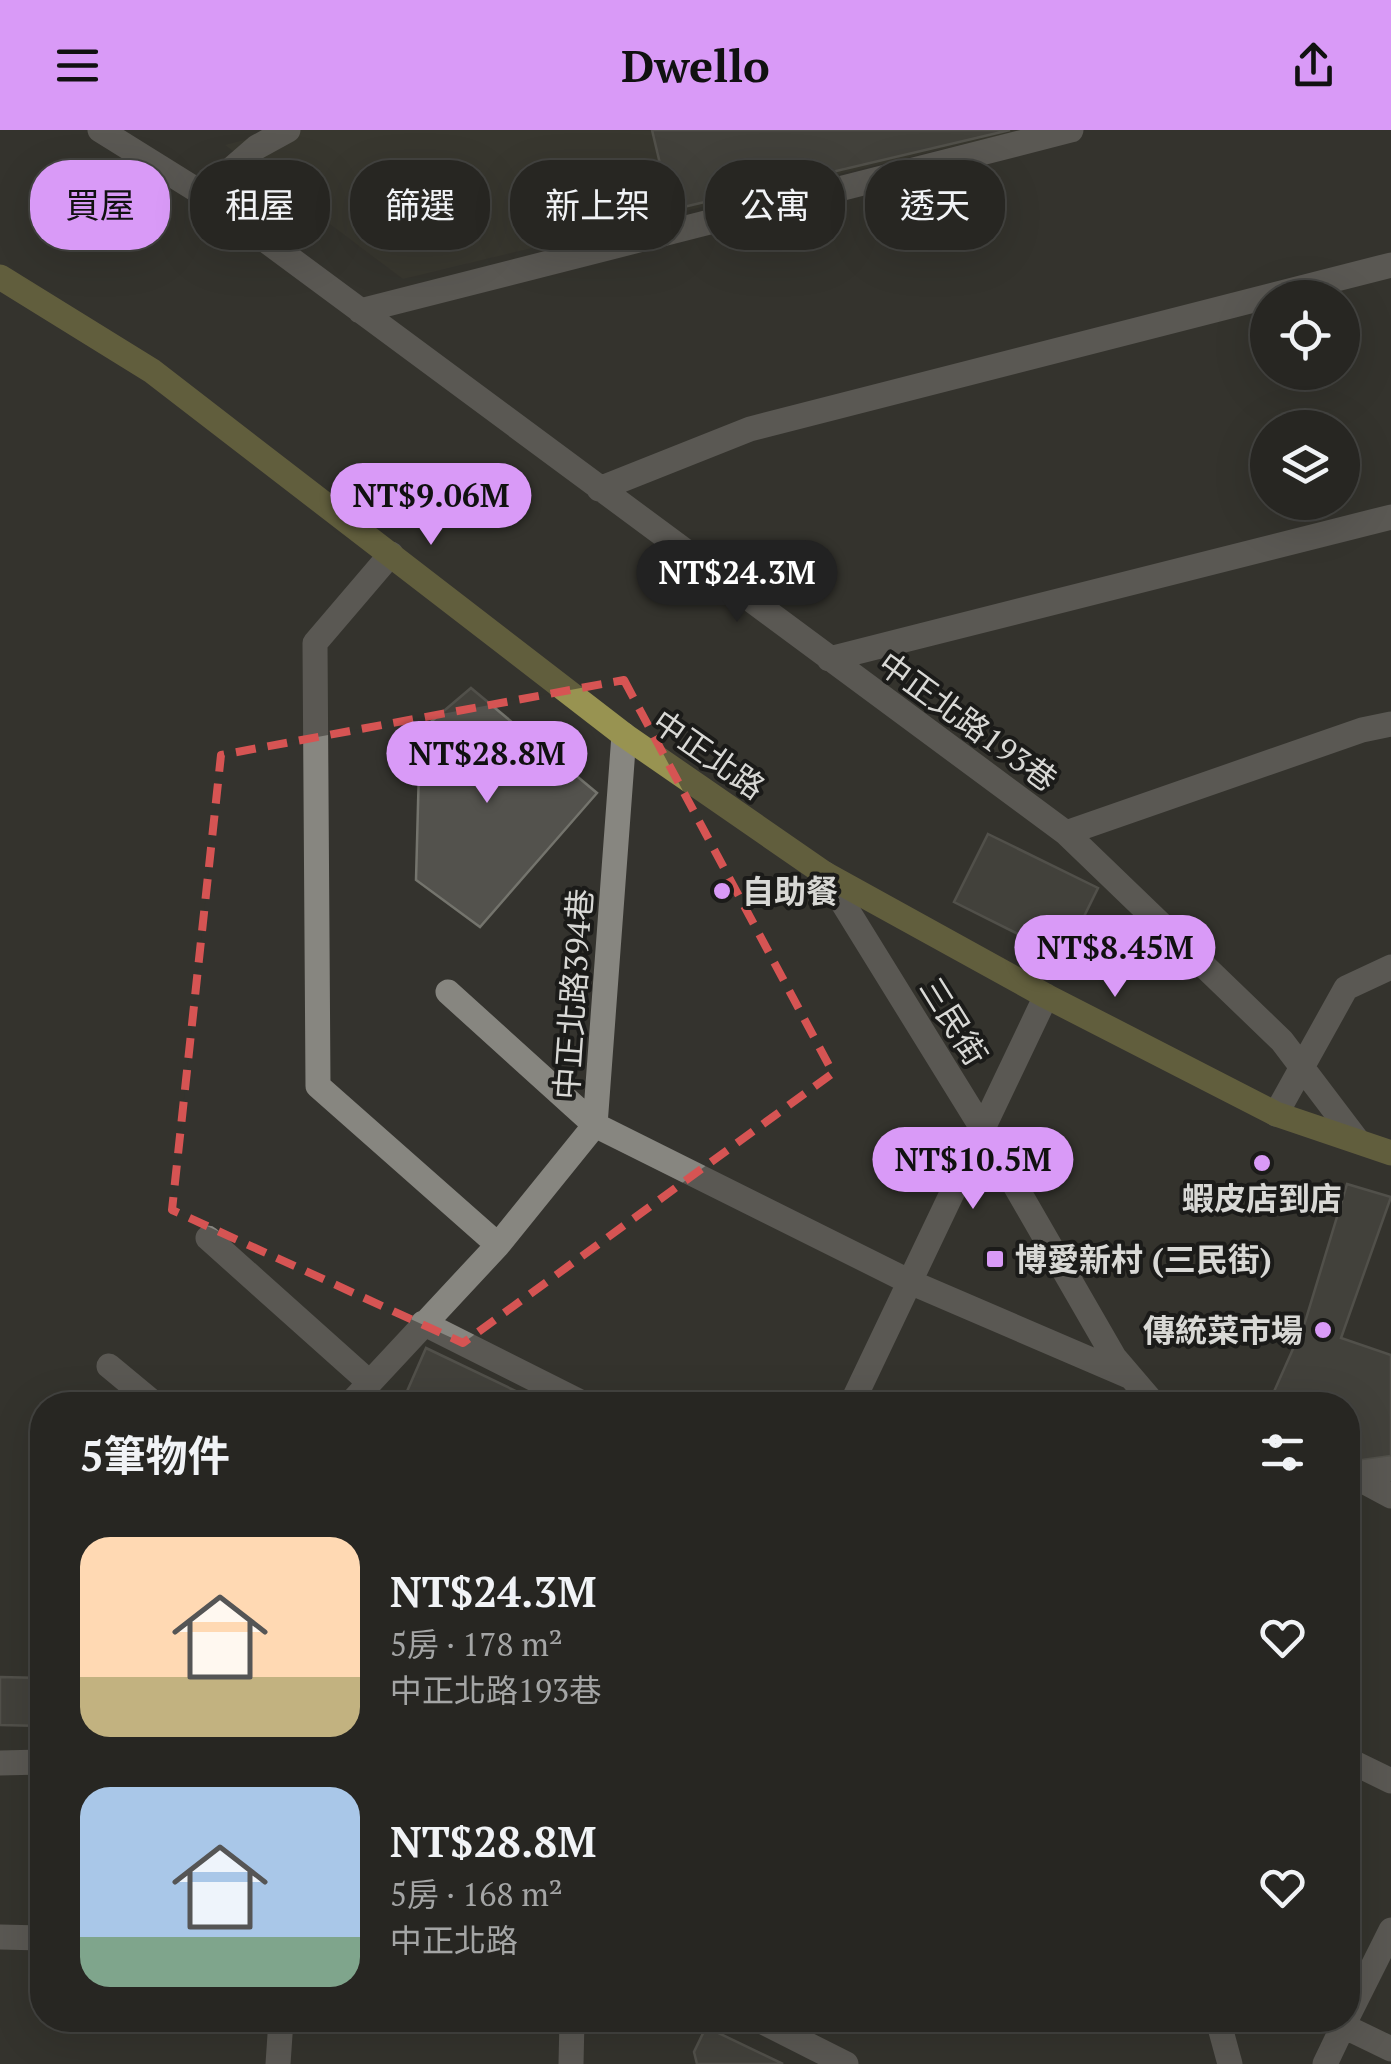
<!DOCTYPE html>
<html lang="zh-TW">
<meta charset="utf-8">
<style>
body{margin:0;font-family:"PT Serif","Noto Sans TC",serif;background:#2f2e2a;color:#f1f3f6;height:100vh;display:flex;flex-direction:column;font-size:38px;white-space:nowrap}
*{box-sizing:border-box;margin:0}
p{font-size:32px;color:#a4a5a5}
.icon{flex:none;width:55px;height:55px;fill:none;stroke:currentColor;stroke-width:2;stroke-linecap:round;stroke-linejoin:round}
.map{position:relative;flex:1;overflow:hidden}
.sheet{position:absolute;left:30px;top:1262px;width:1330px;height:640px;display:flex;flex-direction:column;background:#272622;border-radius:40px;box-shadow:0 10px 40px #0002,0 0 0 2px #434340}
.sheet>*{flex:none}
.guide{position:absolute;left:30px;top:30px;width:1332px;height:90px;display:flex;gap:20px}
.buttons{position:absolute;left:1250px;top:150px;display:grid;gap:20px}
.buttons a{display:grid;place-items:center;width:110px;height:110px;border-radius:50%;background:#272622;box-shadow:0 10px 40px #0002,0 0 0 2px #434340;font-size:50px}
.price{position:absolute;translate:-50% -85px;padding:0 22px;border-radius:35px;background:#d99af7;color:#111;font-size:32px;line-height:65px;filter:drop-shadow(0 2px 5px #0008)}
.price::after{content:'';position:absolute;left:50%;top:60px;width:30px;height:22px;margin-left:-15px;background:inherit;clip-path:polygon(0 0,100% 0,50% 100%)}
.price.active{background:#222;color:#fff}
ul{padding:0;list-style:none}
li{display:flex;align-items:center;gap:30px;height:250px;padding:0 50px}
li span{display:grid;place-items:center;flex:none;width:280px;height:200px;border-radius:30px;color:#555}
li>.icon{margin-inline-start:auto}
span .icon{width:120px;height:120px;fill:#fffc;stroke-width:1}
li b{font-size:42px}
h2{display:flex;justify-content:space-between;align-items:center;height:120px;padding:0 50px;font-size:42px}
.pill{padding:0 35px;border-radius:40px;background:#272622;box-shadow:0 10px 40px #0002,0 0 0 2px #434340;font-size:35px;line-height:90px}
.pill.active{background:#d99af7;color:#111}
header{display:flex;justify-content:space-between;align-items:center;height:130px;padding:0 50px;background:#d99af7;color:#111;font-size:45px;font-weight:700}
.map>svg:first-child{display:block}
.built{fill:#3d3d31}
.building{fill:#53524d;stroke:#74746d;stroke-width:2.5}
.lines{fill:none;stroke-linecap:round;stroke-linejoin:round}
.minor{stroke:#878680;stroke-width:25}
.major{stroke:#989351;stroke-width:25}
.marked{fill:none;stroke:#d65453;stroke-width:8;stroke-dasharray:20 12;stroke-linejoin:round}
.poi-dot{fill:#d99af7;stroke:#1b1b19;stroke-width:4}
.labels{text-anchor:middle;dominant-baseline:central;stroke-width:8;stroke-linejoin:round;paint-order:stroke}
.street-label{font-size:32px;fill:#d8d8d5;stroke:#1b1b19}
.poi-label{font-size:32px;font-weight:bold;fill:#d8d8d5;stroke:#1b1b19;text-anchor:start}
</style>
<header><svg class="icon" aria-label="menu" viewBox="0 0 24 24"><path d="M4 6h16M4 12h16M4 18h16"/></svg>Dwello<svg class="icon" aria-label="share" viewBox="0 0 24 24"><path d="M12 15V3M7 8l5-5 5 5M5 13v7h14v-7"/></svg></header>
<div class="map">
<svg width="1391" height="1934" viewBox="0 0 1391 1934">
<rect width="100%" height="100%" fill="#34332e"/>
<path class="built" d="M283 0H1022L403 149 225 15Z"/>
<path class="building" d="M652 0H1010L671 80Z
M471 558 597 663 480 797 416 750 420 601Z
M988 704 1098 758 1064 827 954 772Z
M1347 1054 1391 1067 1341 1208 1391 1225V1326L1348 1332V1275H1268L1305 1192Z
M426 1218 545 1275H401Z
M0 1547 42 1548V1596L0 1595Z
M706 1897 783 1934H697L694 1922Z"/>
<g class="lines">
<path class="minor" d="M100 0 203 64 1066 703 1282 911 1357 1010
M203 64 257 17 288 0
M360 181 1071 0
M599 359 750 299 1391 135
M391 424 315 513 318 956 498 1115
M829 529 1391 387
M1066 703 1362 600 1391 594
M825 744 982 998 1114 1227 1155 1275
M448 862 595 995 910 1152 1131 1247
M1276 984 1346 858 1391 837
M208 1108 369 1252
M423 1193 586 1275
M109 1236 156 1275
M349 1275 498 1115 595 995 624 605
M851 1275 1046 866
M1350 1344 1391 1366
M1348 1345 1391 1339
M1348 1630 1391 1651
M0 1633 42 1632
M0 1807 42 1808
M1348 1886 1391 1800
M759 1890 846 1934
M1218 1890 1230 1934
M1331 1890 1391 1919
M278 1934 281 1890
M571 1934 572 1890
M1325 1934 1346 1890"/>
<path class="major" d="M0 147 152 241 624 605 825 744 1046 866 1276 984 1391 1023"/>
</g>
<path d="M0 0H1391V1934H0ZM624 550 833 943 463 1213 172 1080 221 625Z" fill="#34332e" fill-opacity=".55" fill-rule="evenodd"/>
<path class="marked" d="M624 550 833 943 463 1213 172 1080 221 625Z"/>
<g class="poi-dot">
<circle cx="722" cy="761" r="10"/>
<circle cx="1262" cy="1033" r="10"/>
<rect x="985" y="1119" width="20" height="20" rx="5"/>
<circle cx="1323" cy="1200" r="10"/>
</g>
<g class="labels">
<g class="street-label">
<text transform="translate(968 591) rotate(36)">中正北路193巷</text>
<text transform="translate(709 624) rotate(35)">中正北路</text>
<text transform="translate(573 864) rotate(-86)">中正北路394巷</text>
<text transform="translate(954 891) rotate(58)">三民街</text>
</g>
<g class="poi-label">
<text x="742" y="761">自助餐</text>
<text x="1262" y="1068" text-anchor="middle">蝦皮店到店</text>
<text x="1015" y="1129">博愛新村 (三民街)</text>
<text x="1303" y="1200" text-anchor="end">傳統菜市場</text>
</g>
</g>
</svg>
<div class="buttons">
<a><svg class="icon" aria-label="locate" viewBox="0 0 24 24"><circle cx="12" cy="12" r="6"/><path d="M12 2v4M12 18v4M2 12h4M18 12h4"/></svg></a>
<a><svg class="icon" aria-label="layers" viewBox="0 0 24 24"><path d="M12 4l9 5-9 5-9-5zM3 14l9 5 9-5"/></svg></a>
</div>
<b class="price" style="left:431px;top:418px">NT$9.06M</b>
<b class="price active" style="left:737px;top:495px">NT$24.3M</b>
<b class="price" style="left:487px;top:676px">NT$28.8M</b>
<b class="price" style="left:1115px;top:870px">NT$8.45M</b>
<b class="price" style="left:973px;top:1082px">NT$10.5M</b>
<div class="guide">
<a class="pill active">買屋</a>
<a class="pill">租屋</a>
<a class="pill">篩選</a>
<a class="pill">新上架</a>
<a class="pill">公寓</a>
<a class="pill">透天</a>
</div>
<section class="sheet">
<h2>5筆物件<svg class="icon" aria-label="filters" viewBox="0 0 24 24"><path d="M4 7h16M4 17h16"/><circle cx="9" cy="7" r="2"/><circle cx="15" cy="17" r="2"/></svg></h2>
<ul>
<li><span style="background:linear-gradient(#ffd9b3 70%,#c2b280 0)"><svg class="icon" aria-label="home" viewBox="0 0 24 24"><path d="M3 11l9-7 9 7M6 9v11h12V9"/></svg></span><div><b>NT$24.3M</b><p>5房 · 178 m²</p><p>中正北路193巷</p></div><svg class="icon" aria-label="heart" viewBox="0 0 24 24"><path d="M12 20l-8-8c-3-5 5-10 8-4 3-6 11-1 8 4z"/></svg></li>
<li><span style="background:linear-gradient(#a9c7e8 75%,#7fa58c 0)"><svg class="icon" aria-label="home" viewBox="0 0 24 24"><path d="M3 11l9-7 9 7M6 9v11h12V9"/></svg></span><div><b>NT$28.8M</b><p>5房 · 168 m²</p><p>中正北路</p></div><svg class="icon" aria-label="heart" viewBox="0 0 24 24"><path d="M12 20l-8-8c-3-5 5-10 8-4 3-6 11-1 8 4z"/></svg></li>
</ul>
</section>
</div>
